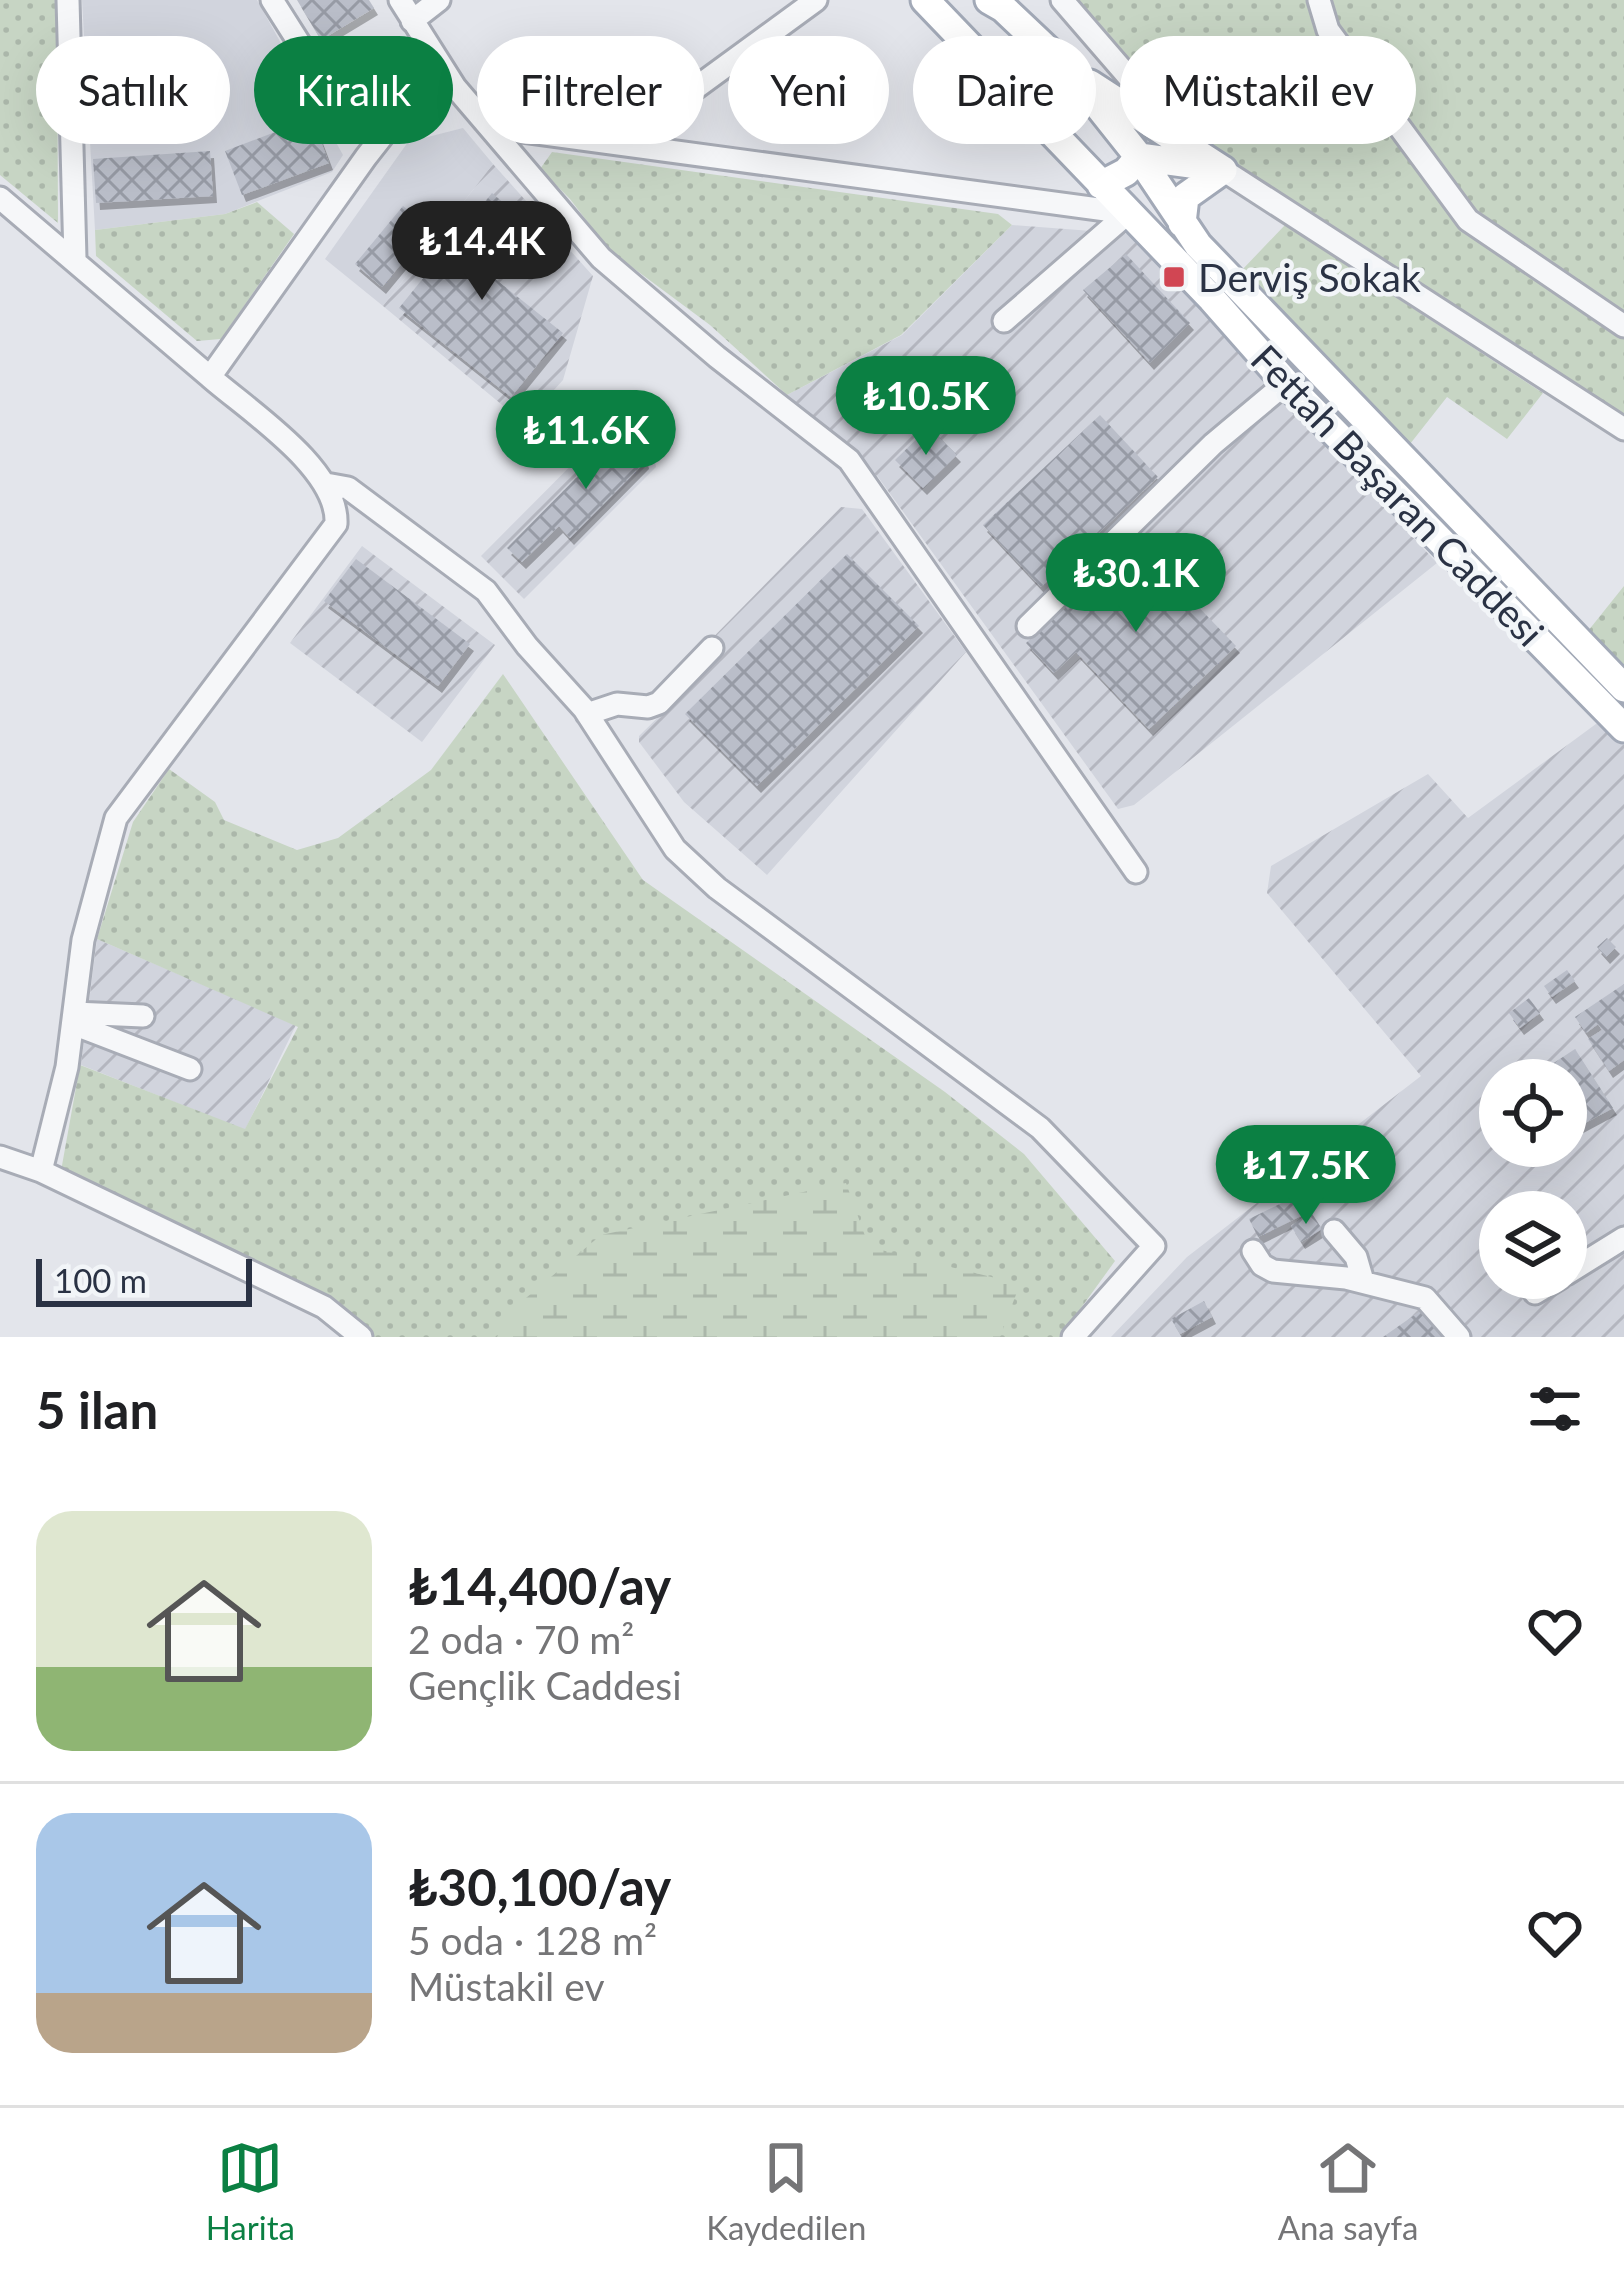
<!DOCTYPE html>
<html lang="tr">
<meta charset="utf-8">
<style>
body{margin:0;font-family:Lato,sans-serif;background:#f6f6f6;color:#202124;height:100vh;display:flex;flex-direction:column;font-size:45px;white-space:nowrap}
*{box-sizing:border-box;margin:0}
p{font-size:39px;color:#757577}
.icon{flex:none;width:66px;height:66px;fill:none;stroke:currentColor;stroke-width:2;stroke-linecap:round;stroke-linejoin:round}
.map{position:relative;height:1337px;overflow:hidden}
.sheet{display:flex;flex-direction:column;background:#fff;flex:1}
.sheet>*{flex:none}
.guide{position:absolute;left:36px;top:36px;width:1554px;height:108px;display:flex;gap:24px}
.fabs{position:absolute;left:1479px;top:1059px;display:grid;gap:24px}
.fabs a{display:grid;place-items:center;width:108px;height:108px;border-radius:50%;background:#fff;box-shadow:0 12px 48px #0002;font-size:60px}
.scale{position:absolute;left:36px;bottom:30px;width:216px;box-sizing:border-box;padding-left:12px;border:6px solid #2a3244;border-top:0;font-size:33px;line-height:42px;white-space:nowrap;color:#2a3244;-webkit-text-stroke:9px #f2f5f8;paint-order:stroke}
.price{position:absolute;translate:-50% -102px;padding:0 27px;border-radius:42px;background:#0b8043;color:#fff;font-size:39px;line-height:78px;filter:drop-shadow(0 3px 6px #0008)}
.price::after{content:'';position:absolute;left:50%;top:72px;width:36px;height:27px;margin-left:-18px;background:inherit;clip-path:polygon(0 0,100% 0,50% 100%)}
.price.current{background:#222;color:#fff}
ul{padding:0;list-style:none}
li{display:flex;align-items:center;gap:36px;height:300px;padding:0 36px}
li+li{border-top:3px solid #e0e0e0}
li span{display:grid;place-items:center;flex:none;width:336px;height:240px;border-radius:36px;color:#555}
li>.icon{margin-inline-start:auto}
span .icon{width:144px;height:144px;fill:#fffc;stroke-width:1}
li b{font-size:51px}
h2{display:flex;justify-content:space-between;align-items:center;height:144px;padding:0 36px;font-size:51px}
.chip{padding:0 42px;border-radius:54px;background:#fff;box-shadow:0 12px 48px #0002;font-size:42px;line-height:108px}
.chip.current{background:#0b8043;color:#fff}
.tab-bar{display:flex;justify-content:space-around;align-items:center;height:168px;border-top:3px solid #e0e0e0;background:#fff;font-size:33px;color:#757577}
.tab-bar a{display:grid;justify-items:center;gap:6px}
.tab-bar .current{color:#0b8043}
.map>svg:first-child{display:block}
.built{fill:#d1d4dd}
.industrial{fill:url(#industrial-furrows);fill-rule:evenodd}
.grass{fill:url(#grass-dots)}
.wetland{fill:url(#wetland-marsh)}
.building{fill:url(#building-cross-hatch);filter:url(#shadow)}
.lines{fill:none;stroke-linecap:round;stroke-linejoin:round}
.minor-casing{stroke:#a8acb6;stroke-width:27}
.major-casing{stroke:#a2a9b7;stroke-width:33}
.minor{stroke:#f6f7f9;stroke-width:21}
.major{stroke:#fff;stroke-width:27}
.poi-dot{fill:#d14653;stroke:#f2f5f8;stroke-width:4.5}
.labels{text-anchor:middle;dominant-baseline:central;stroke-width:9;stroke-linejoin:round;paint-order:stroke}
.poi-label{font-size:39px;fill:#2a3244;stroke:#f2f5f8;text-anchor:start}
.street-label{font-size:39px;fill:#2a3244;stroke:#f2f5f8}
</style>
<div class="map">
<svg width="1624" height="1337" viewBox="0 0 1624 1337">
<defs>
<pattern id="industrial-furrows" width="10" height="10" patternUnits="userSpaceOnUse" patternTransform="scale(3)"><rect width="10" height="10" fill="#d1d4dd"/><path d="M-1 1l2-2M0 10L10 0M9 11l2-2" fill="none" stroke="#b4b6bf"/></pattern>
<pattern id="grass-dots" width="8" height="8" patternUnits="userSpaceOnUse" patternTransform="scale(3)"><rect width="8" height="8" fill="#c7d5c4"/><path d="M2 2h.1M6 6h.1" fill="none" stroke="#abb7aa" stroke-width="1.8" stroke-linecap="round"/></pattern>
<pattern id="wetland-marsh" width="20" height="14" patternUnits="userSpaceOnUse" patternTransform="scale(3)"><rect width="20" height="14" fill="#c7d5c4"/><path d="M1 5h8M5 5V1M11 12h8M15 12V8" fill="none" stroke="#abb7aa"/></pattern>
<pattern id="building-cross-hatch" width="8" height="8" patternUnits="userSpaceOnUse" patternTransform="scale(3)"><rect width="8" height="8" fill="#babec9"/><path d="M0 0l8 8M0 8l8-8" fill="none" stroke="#979ba5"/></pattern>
<filter id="shadow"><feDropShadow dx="4" dy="7" stdDeviation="0" flood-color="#0004"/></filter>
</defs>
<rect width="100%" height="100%" fill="#e3e5eb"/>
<path class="built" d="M82 0H257L343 155 332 172 225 214 95 230Z
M463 128 493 164 383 306 325 259 408 142Z"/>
<path class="industrial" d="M493 164 593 276 563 380 524 423 383 306Z
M1012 225 1131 234 1437 563 1134 805 1118 809 878 477 787 395 902 335Z
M643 393 656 467 524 599 481 556Z
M841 507 862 509 966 652 767 875 684 802 639 742V736L696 680 683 668Z
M362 546 495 645 422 742 290 643Z
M1600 721 1624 745V1337H1111L1187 1257 1421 1076 1267 893 1271 866 1428 774 1468 818ZM1500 1080H1566V1146H1500ZM1500 1212H1566V1278H1500Z
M97 939 296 1025 245 1130 81 1065Z"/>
<path class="grass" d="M0 0H57L58 223 0 175Z
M1079 0H1624V414L1192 136Z
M552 152 998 214 1012 225 901 335 787 395 710 325 609 250 570 199 540 169Z
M257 202 294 234 221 339 197 341 96 256 95 230 225 214Z
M1285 225 1543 393 1507 439 1447 397 1410 444 1241 271Z
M1624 586V667L1588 631Z
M503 674 643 880 945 1092 1024 1154 1115 1261 1060 1337H372L326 1302 61 1171 80 1065 245 1129 298 1027 97 939 133 822 169 769 215 802 224 820 297 850 338 838 431 770Z"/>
<path class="wetland" d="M846 1183 869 1247 1020 1284 1000 1337H497L514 1308 601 1235Z"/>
<path class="building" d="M297 0H369L374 8 321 40Z
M312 118 329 163 242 195 225 151Z
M210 151 213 196 96 203 93 159Z
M492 193 511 209 505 217 524 231 489 274 563 333 511 397 399 308Z
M403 206 431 228 382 287 355 264Z
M1126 254 1190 323 1150 363 1083 290Z
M1100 415 1158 477 1041 587 983 525Z
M636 417 645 462 570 538 559 526 522 562 507 548Z
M929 427 957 455 923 488 895 460Z
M1134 540 1236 646 1149 729 1076 652 1054 673 1026 643Z
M847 554 919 626 757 786 685 714Z
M356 559 470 644 438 686 324 601Z
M1607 938 1616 947 1606 957 1597 947Z
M1567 970 1575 981 1552 997 1544 986Z
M1624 984V1060L1609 1071 1588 1039 1602 1030 1598 1024 1586 1033 1575 1017Z
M1529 998 1540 1013 1520 1028 1509 1013Z
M1575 1049 1613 1108 1572 1130 1566 1120V1080H1540L1537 1074Z
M1300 1194 1309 1212 1258 1237 1249 1219Z
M1311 1212 1322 1229 1301 1242 1291 1226Z
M1204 1301 1212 1317 1180 1334 1171 1319Z
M1423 1309 1443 1337H1383Z"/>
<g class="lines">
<defs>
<path id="minor" d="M68 0 75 258
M272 0 317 71
M400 0 455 87 601 258 717 357 849 460 1136 872
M1062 0 1176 132
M1319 0 1328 30 1468 220 1624 326
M412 21 439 0
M484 121 507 129 1128 213
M619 144 816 0
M1223 170 1624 429
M0 198 210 377 366 157 439 64
M1004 321 1128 213
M326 484 348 488 486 591 527 646 584 709 675 849 717 888 1040 1128 1154 1246 1073 1337
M1028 626 1213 444 1286 383
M587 714 617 704 648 707 659 703 712 648
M74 1013 143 1016
M73 1024 190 1069
M0 1157 41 1171 324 1307 361 1337
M41 1171 67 1067 83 940 116 818 336 524C339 469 249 411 210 377
M1334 1231 1356 1257 1363 1281
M1253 1251 1262 1265 1273 1271 1346 1278 1425 1298 1459 1337
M1566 1274 1624 1238
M1535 1293 1560 1278"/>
<path id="major" d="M925 0 1212 299 1286 383 1624 728
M989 0 1003 8 1073 74 1139 157 1198 245 1624 688
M1090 84 1223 170
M1101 185 1126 172 1139 157 1213 167
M1182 223 1185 197 1223 170"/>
</defs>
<use href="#minor" class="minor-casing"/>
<use href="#major" class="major-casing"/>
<use href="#minor" class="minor"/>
<use href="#major" class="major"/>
</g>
<rect class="poi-dot" x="1162" y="265" width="24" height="24" rx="6"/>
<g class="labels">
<g class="poi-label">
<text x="1198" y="277">Derviş Sokak</text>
</g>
<g class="street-label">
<text transform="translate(1398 495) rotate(46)">Fettah Başaran Caddesi</text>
</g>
</g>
</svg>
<div class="fabs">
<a><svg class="icon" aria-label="locate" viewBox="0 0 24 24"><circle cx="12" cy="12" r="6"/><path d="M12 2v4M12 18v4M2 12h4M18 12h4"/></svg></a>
<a><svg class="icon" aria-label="layers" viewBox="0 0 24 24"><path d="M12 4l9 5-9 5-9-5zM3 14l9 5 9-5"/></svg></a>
</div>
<div class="scale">100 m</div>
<b class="price current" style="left:482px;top:303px">₺14.4K</b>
<b class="price" style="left:926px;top:458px">₺10.5K</b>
<b class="price" style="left:586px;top:492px">₺11.6K</b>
<b class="price" style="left:1136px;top:635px">₺30.1K</b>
<b class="price" style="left:1306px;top:1227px">₺17.5K</b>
<div class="guide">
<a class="chip">Satılık</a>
<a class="chip current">Kiralık</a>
<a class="chip">Filtreler</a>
<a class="chip">Yeni</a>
<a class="chip">Daire</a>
<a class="chip">Müstakil ev</a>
</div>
</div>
<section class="sheet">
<h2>5 ilan<svg class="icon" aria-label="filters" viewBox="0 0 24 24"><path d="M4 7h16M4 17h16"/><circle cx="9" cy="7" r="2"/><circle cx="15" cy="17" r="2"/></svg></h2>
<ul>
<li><span style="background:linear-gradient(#dfe7d0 65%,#8fb573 0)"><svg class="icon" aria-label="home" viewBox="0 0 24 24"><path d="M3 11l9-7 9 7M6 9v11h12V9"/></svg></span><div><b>₺14,400/ay</b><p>2 oda · 70 m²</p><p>Gençlik Caddesi</p></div><svg class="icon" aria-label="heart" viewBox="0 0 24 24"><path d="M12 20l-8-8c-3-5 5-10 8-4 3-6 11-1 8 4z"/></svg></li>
<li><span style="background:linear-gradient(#a9c7e8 75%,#b9a48a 0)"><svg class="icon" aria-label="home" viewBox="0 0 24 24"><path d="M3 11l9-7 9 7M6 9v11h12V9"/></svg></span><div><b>₺30,100/ay</b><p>5 oda · 128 m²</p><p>Müstakil ev</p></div><svg class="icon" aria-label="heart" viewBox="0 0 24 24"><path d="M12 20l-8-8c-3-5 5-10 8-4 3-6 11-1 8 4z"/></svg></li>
</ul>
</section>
<nav class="tab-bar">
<a class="current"><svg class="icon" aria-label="map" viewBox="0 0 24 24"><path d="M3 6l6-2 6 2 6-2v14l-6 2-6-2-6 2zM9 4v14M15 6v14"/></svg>Harita</a>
<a><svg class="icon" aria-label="saved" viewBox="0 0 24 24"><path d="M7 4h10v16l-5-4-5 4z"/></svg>Kaydedilen</a>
<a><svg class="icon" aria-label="home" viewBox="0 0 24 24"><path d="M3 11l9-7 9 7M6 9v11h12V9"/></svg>Ana sayfa</a>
</nav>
